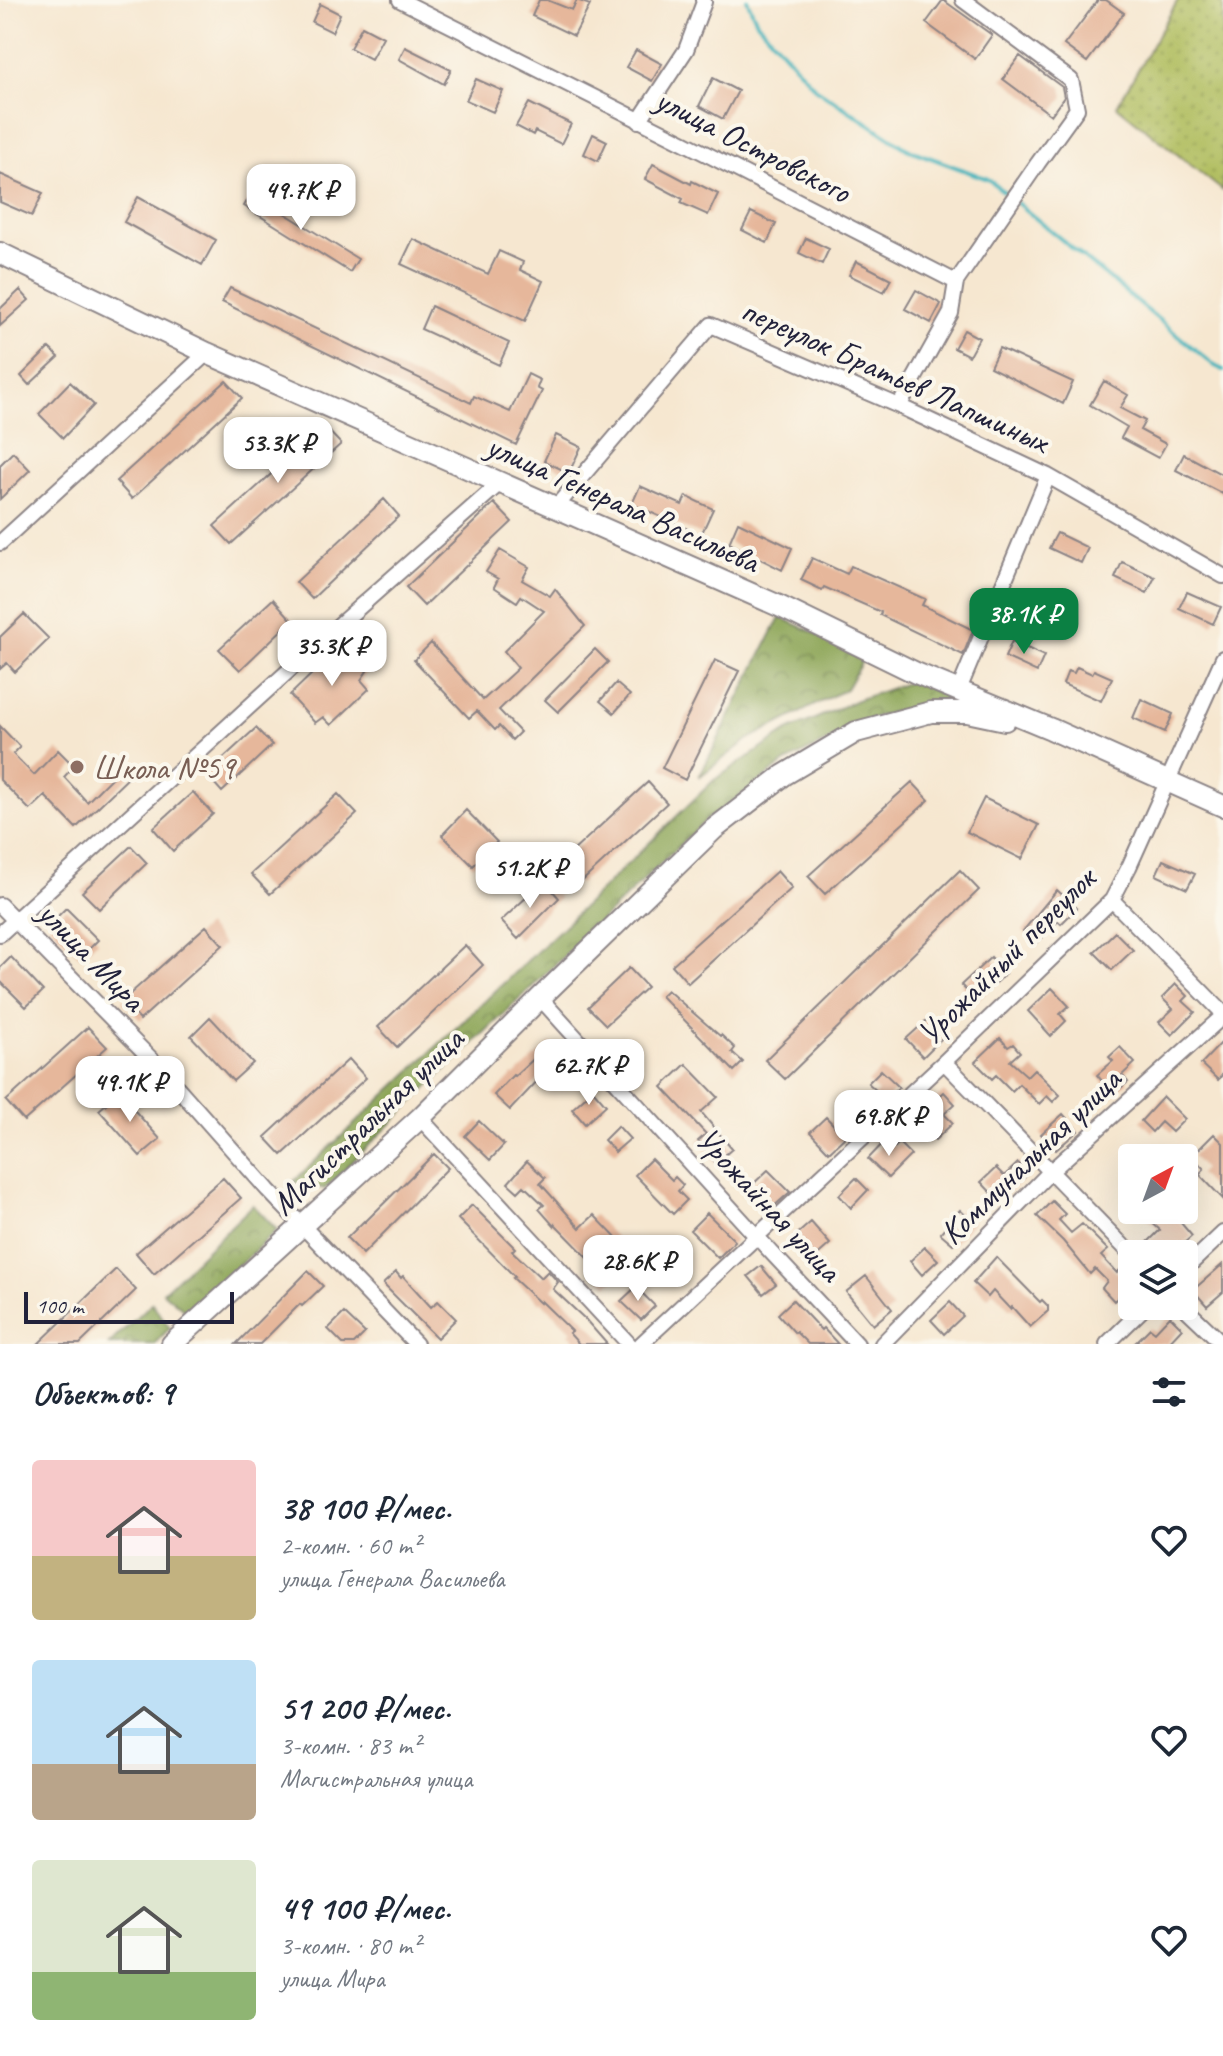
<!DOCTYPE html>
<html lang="ru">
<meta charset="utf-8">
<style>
body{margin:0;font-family:Caveat,sans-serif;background:#f2f2f3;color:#1f2937;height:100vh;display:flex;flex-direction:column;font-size:30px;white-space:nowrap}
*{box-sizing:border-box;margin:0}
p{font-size:26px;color:#747a83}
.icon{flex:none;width:44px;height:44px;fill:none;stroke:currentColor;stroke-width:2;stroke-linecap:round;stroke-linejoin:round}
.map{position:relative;height:1344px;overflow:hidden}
.sheet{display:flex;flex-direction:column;background:#fff;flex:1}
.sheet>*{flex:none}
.needle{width:52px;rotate:41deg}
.fabs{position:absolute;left:1118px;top:1144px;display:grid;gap:16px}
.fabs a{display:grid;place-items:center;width:80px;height:80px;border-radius:8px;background:#fff;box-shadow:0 8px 32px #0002;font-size:40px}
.scale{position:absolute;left:24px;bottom:20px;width:210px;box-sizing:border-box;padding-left:8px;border:4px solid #22223b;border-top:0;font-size:22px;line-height:28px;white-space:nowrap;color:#22223b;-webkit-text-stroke:6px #fbf7ec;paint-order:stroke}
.price{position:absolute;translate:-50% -68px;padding:0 18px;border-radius:16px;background:#fff;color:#222;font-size:26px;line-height:52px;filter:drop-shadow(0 2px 4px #0008)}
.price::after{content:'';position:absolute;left:50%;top:48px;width:24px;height:18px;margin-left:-12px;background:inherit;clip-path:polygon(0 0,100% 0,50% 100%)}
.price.active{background:#0b8043;color:#fff}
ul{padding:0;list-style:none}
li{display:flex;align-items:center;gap:24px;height:200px;padding:0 32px}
li span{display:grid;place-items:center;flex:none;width:224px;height:160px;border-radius:8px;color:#555}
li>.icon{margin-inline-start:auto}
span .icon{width:96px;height:96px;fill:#fffc;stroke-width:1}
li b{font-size:34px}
h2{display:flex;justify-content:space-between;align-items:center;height:96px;padding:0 32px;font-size:34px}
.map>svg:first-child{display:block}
.forest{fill:url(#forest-crowns);stroke:#576448;stroke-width:2}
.garden{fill:url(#garden-dots);stroke:#6a704e;stroke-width:2}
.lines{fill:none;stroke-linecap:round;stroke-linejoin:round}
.stream{stroke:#44b4bc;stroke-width:4}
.building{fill:#e6b79b}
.minor-casing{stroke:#8c8486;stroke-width:18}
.secondary-casing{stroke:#8c8486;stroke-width:24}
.minor{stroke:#fff;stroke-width:14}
.secondary{stroke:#fff;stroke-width:20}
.education-dot{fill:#8d6e63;stroke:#fbf7ec;stroke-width:3}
.labels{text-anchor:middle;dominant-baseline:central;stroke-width:8;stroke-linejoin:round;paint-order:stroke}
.street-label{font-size:34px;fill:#22223b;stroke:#fbf7ec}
.education-label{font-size:34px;fill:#785e54;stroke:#fbf7ec;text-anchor:start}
</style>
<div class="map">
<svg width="1223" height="1344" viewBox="0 0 1223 1344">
<defs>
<pattern id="forest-crowns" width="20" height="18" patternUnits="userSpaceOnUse" patternTransform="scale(2)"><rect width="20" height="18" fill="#8ca556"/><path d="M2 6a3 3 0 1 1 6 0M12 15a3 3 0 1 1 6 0" fill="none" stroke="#728648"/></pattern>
<pattern id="garden-dots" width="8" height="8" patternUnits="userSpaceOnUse" patternTransform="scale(2)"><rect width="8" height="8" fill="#b1be60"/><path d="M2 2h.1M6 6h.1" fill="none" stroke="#98a354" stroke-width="1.8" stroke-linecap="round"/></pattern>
</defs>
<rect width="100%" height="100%" fill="#fbf7ec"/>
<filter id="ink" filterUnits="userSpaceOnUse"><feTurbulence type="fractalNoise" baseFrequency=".0125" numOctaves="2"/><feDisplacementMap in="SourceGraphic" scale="16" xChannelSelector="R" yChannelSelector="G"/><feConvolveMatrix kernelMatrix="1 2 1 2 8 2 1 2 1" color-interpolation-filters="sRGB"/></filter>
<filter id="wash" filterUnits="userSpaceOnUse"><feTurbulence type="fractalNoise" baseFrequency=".006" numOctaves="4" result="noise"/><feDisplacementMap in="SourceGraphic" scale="32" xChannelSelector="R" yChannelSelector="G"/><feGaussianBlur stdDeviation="1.8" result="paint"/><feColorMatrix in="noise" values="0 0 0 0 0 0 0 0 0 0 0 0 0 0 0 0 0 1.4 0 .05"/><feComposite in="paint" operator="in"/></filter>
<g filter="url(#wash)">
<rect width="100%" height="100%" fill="#f6e7d0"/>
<path class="forest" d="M780 617 865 656 846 689 749 739 699 777Z
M912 681 956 699 933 702 877 716 786 762 705 821 441 1074 325 1189 293 1182 563 927 714 780 788 731 857 700Z
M253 1205 277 1230 188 1313 163 1292Z
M152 1303 170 1328 154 1344H109Z"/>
<path class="garden" d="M1178 0H1223V191L1117 106Z"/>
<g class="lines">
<path class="stream" d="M747 0 757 22 815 88 907 149 988 179 1010 197
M1017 203 1215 366 1223 370"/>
</g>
<g id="blocks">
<path class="building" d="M539 0H547L572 10 577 0 590 5 574 36 532 16Z
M943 0 992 35 975 59 926 23Z
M1098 0H1106L1124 13 1087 62 1064 45Z
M320 4 340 14 332 32 312 22Z
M362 26 383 37 371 59 350 48Z
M405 47 451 70 444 84 399 59Z
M636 50 662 64 652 81 626 67Z
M1020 56 1062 87 1064 97 1051 115 1003 79Z
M713 78 738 91 723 119 699 106Z
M476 79 503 91 493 112 466 100Z
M529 103 571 124 561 144 535 131 533 135 516 126Z
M593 134 607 141 598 161 584 154Z
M653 164 691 184 692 181 718 194 708 215 681 203 683 199 645 179Z
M0 174 43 193 32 216 0 202Z
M252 193 358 259 350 272 244 206Z
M138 197 216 240 202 265 124 222Z
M751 212 776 224 767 243 742 230Z
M806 238 829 249 822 264 799 253Z
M413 239 488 274 499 251 523 262 520 270 543 281 525 321 401 264Z
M856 261 891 279 884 292 849 275Z
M230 288 471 403 474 396 510 412 528 374 540 380 537 388 542 391 516 445 222 302Z
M20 290 29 300 0 326V309Z
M916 290 941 304 931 323 905 309Z
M431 306 509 343 499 365 421 329Z
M964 330 979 338 969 356 954 348Z
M49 348 59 357 29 385 21 376Z
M999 348 1073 382 1063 404 990 367Z
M226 381 242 398 132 499 116 481Z
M1104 381 1128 395 1120 408 1145 421 1140 430 1166 444 1158 458 1121 438 1127 427 1090 405Z
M70 382 94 405 63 438 39 414Z
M324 426 341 444 231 544 214 526Z
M556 435 581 447 569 473 544 461Z
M13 452 30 470 0 499V465Z
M1184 454 1223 475V494L1176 470Z
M640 486 682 505 686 496 713 509 701 535 632 504Z
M384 499 399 516 312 599 296 582Z
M494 503 512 522 424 606 406 587Z
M738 522 792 548 782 570 729 543Z
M1057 533 1088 548 1081 563 1049 548Z
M500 550 529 567 522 580 550 596 555 589 585 626 499 710 520 732 512 740 499 726 495 730 477 711 469 718 414 660 431 643 483 700 518 668 504 651 544 611 521 596 517 602 494 587 498 579 486 572Z
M812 558 847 574 851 566 925 599 922 605 973 630 963 655 880 615 881 612 824 587 822 590 801 580Z
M1122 562 1155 577 1147 593 1115 578Z
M1187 592 1221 607 1213 624 1179 608Z
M273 599 292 620 240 670 219 649Z
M24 614 49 639 15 672 7 663 0 669V637Z
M1012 641 1044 656 1037 672 1005 657Z
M342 645 367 671 361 680 369 689 331 725 323 717 315 723 290 695Z
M595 649 608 662 558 712 545 700Z
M715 660 739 671 685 780 662 768Z
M1077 667 1092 674 1094 670 1112 678 1101 701 1063 684 1068 671 1074 673Z
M616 683 630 695 614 713 600 701Z
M1141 699 1173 714 1165 732 1133 718Z
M0 726 20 747 13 754 34 775 58 750 74 766 64 777 87 802 121 768 129 777 76 828 45 796 30 810 0 780Z
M256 728 272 745 222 792 206 774Z
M648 782 667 803 579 884 560 863Z
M912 782 929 800 825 894 808 876Z
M193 792 213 814 173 851 153 828Z
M338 794 357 814 270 894 251 874Z
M984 798 1039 825 1022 859 967 832Z
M466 810 497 842 473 866 442 835Z
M131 846 147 863 99 909 82 892Z
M1163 860 1195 874 1187 889 1156 875Z
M960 870 979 890 785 1079 765 1060Z
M777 871 792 888 688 983 672 965Z
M544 881 559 898 518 939 501 921Z
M1057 890 1077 908 1061 924 1058 921 1036 944 1023 931Z
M66 908 98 940 81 957 49 925Z
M206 926 223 945 140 1020 122 1001Z
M1115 932 1133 950 1112 970 1094 952Z
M465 945 483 965 397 1047 378 1027Z
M11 957 43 991 26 1007 0 981V968Z
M991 957 1006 974 976 1001 961 985Z
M629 968 647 987 606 1025 588 1007Z
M1176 984 1188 996 1183 1001 1195 1012 1172 1035 1159 1022 1173 1009 1162 998Z
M1052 988 1069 1006 1060 1014 1066 1021 1051 1036 1028 1011Z
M667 990 720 1036 721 1035 735 1048 732 1052 743 1062 734 1071 661 996Z
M210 1017 253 1063 233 1081 191 1036Z
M930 1017 946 1034 923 1057 906 1039Z
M88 1027 107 1047 24 1121 6 1101Z
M1000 1038 1008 1047 1013 1044 1020 1052 1010 1061 1027 1076 1034 1069 1060 1095 1053 1102 1047 1096 1039 1104 1019 1084 1012 1091 996 1075 992 1079 975 1062Z
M1223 1041V1074L1218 1080 1201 1064Z
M551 1043 559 1053 552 1059 558 1065 543 1079 541 1077 510 1110 494 1095 513 1075 515 1076Z
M1120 1047 1135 1063 1122 1075 1128 1082 1113 1094 1097 1075 1113 1061 1109 1057Z
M349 1059 366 1078 282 1155 265 1137Z
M686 1064 718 1097 701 1112 732 1149 716 1163 698 1141 706 1134 662 1087Z
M881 1070 899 1087 877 1109 869 1101 878 1092 868 1083Z
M593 1090 606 1105 585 1124 572 1109Z
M944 1092 955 1104 944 1114 953 1123 935 1140 924 1127 928 1123 920 1115Z
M119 1093 160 1139 140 1156 99 1110Z
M1163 1097 1185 1119 1172 1132 1161 1122 1152 1132 1141 1121Z
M1063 1114 1078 1131 1056 1150 1041 1134Z
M826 1117 845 1137 829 1152 810 1132Z
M479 1121 504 1145 490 1160 465 1136Z
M618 1126 630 1139 615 1152 604 1140Z
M1214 1134 1223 1143V1199L1199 1174 1204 1169 1192 1156Z
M887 1139 895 1147 899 1143 911 1155 888 1178 868 1159Z
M434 1154 448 1168 363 1254 347 1238 364 1221 365 1222Z
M651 1159 672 1180 675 1177 683 1185 678 1191 687 1200 673 1214 635 1175Z
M527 1161 545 1178 540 1183 580 1228 594 1215 619 1241 621 1238 638 1255 608 1285 591 1268 595 1265 555 1224 554 1226 539 1209 544 1205 524 1186 518 1192 508 1183Z
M1018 1163 1028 1174 999 1201 981 1182 996 1168 1004 1176Z
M768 1170 790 1192 772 1208 751 1186Z
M223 1178 241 1198 154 1274 136 1253Z
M856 1178 868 1190 851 1208 839 1195Z
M1052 1201 1065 1214 1059 1220 1071 1233 1082 1224 1108 1250 1101 1256 1117 1273 1126 1264 1132 1270V1284L1114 1301 1102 1288 1107 1281 1095 1269 1090 1274 1063 1241 1037 1216Z
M472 1205 515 1248 512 1251 541 1278 548 1271 558 1282 553 1289 585 1319 607 1344H579L569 1333 572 1331 541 1301 540 1303 513 1278 515 1277 458 1219Z
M960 1210 973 1222 953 1244 940 1233Z
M1138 1210H1170L1192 1236 1182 1245 1180 1242 1167 1254H1151L1144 1246 1160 1230Z
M707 1213 735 1241 718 1258 690 1230Z
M811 1222 830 1244 813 1259 794 1237Z
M925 1247 938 1260 922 1275 910 1261Z
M996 1257 1040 1302 1042 1300 1048 1306V1311L1030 1327 1012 1307 1010 1309 993 1291 988 1297 973 1283Z
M1223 1264V1292L1207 1306 1193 1290Z
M761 1266 776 1284 763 1294 748 1276Z
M116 1269 136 1290 80 1344H38Z
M308 1271 323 1286 302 1306 300 1304 260 1344H236Z
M396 1272 401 1278 403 1276 431 1307 438 1301 456 1319 437 1338 383 1284Z
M866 1276 892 1309 873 1325 846 1292Z
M636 1287 655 1306 641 1320 621 1301Z
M793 1300 821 1330 823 1328 838 1344H808L796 1332 795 1333 778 1314Z
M950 1302 963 1316 944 1334 931 1320Z
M344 1313 365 1333 354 1344H343L328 1329Z
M1170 1316 1182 1328 1167 1344H1134L1150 1328 1155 1332Z"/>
</g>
</g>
<g filter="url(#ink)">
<use href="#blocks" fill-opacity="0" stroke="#8c8486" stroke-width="2"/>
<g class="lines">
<defs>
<path id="minor" d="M400 0 685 143 956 282 951 313 899 406
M639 121 686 50 704 2 703 0
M956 282 1038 163 1077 109 1071 80 963 0
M555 508 711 325 899 406 1048 476 1223 576
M0 543 207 353
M958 692 1048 476
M1112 900 1223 1013
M0 905 161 1069 268 1190 416 1344
M0 934 330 633 500 483
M540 998 757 1237 857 1344
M944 1062 1132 1255
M420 1118 629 1344
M1184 1270 1223 1233
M1183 1306 1223 1344
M641 1344 944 1062 1112 900 1129 867 1223 658
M882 1344 1050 1172 1223 1016
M1107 1344 1146 1306"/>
<path id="secondary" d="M0 253 207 353 779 606 916 673 1051 729 1223 806
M172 1344 420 1118 540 998 714 829 784 775 856 732 931 712H967L1005 720"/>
</defs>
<use href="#minor" class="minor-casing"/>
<use href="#secondary" class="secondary-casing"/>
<use href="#minor" class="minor"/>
<use href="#secondary" class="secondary"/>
</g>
</g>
<circle class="education-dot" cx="77" cy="767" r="8"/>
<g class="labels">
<g class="street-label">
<text transform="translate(753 145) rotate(27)">улица Островского</text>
<text transform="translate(895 375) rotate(24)">переулок Братьев Лапшиных</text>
<text transform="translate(623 503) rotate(24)">улица Генерала Васильева</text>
<text transform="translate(92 956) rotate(46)">улица Мира</text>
<text transform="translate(1006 956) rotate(-45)">Урожайный переулок</text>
<text transform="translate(367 1121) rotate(-44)">Магистральная улица</text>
<text transform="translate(1030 1156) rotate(-44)">Коммунальная улица</text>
<text transform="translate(769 1204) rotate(47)">Урожайная улица</text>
</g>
<g class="education-label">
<text x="93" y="767">Школа №59</text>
</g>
</g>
</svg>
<div class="fabs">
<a><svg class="needle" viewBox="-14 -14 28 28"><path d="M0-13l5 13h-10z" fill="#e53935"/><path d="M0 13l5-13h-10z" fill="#747a83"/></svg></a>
<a><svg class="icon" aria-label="layers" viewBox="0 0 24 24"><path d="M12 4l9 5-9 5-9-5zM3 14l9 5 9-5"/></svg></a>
</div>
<div class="scale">100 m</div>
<b class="price" style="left:301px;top:232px">49.7K ₽</b>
<b class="price" style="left:278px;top:485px">53.3K ₽</b>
<b class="price active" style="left:1024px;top:656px">38.1K ₽</b>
<b class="price" style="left:332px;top:688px">35.3K ₽</b>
<b class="price" style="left:530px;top:910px">51.2K ₽</b>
<b class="price" style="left:589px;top:1107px">62.7K ₽</b>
<b class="price" style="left:130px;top:1124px">49.1K ₽</b>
<b class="price" style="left:889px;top:1158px">69.8K ₽</b>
<b class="price" style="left:638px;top:1303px">28.6K ₽</b>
</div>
<section class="sheet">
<h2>Объектов: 9<svg class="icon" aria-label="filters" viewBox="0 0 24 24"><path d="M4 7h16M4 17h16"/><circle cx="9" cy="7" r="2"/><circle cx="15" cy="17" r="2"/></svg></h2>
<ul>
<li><span style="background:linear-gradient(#f6c9c9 60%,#c2b280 0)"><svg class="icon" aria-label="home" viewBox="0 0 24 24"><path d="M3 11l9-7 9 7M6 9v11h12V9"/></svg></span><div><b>38 100 ₽/мес.</b><p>2-комн. · 60 m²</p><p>улица Генерала Васильева</p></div><svg class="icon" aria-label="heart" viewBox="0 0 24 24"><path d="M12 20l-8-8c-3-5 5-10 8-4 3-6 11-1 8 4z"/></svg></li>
<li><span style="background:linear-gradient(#bfe0f5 65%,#b9a48a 0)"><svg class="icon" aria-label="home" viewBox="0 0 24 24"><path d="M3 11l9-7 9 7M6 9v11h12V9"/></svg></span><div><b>51 200 ₽/мес.</b><p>3-комн. · 83 m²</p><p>Магистральная улица</p></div><svg class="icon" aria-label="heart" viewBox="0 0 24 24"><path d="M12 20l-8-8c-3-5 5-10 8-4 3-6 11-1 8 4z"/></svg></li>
<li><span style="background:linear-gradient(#dfe7d0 70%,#8fb573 0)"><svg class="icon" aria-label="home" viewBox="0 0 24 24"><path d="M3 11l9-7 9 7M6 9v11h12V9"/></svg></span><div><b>49 100 ₽/мес.</b><p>3-комн. · 80 m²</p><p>улица Мира</p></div><svg class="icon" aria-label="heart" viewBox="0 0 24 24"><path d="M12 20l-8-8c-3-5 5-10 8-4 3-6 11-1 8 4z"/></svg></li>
</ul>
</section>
